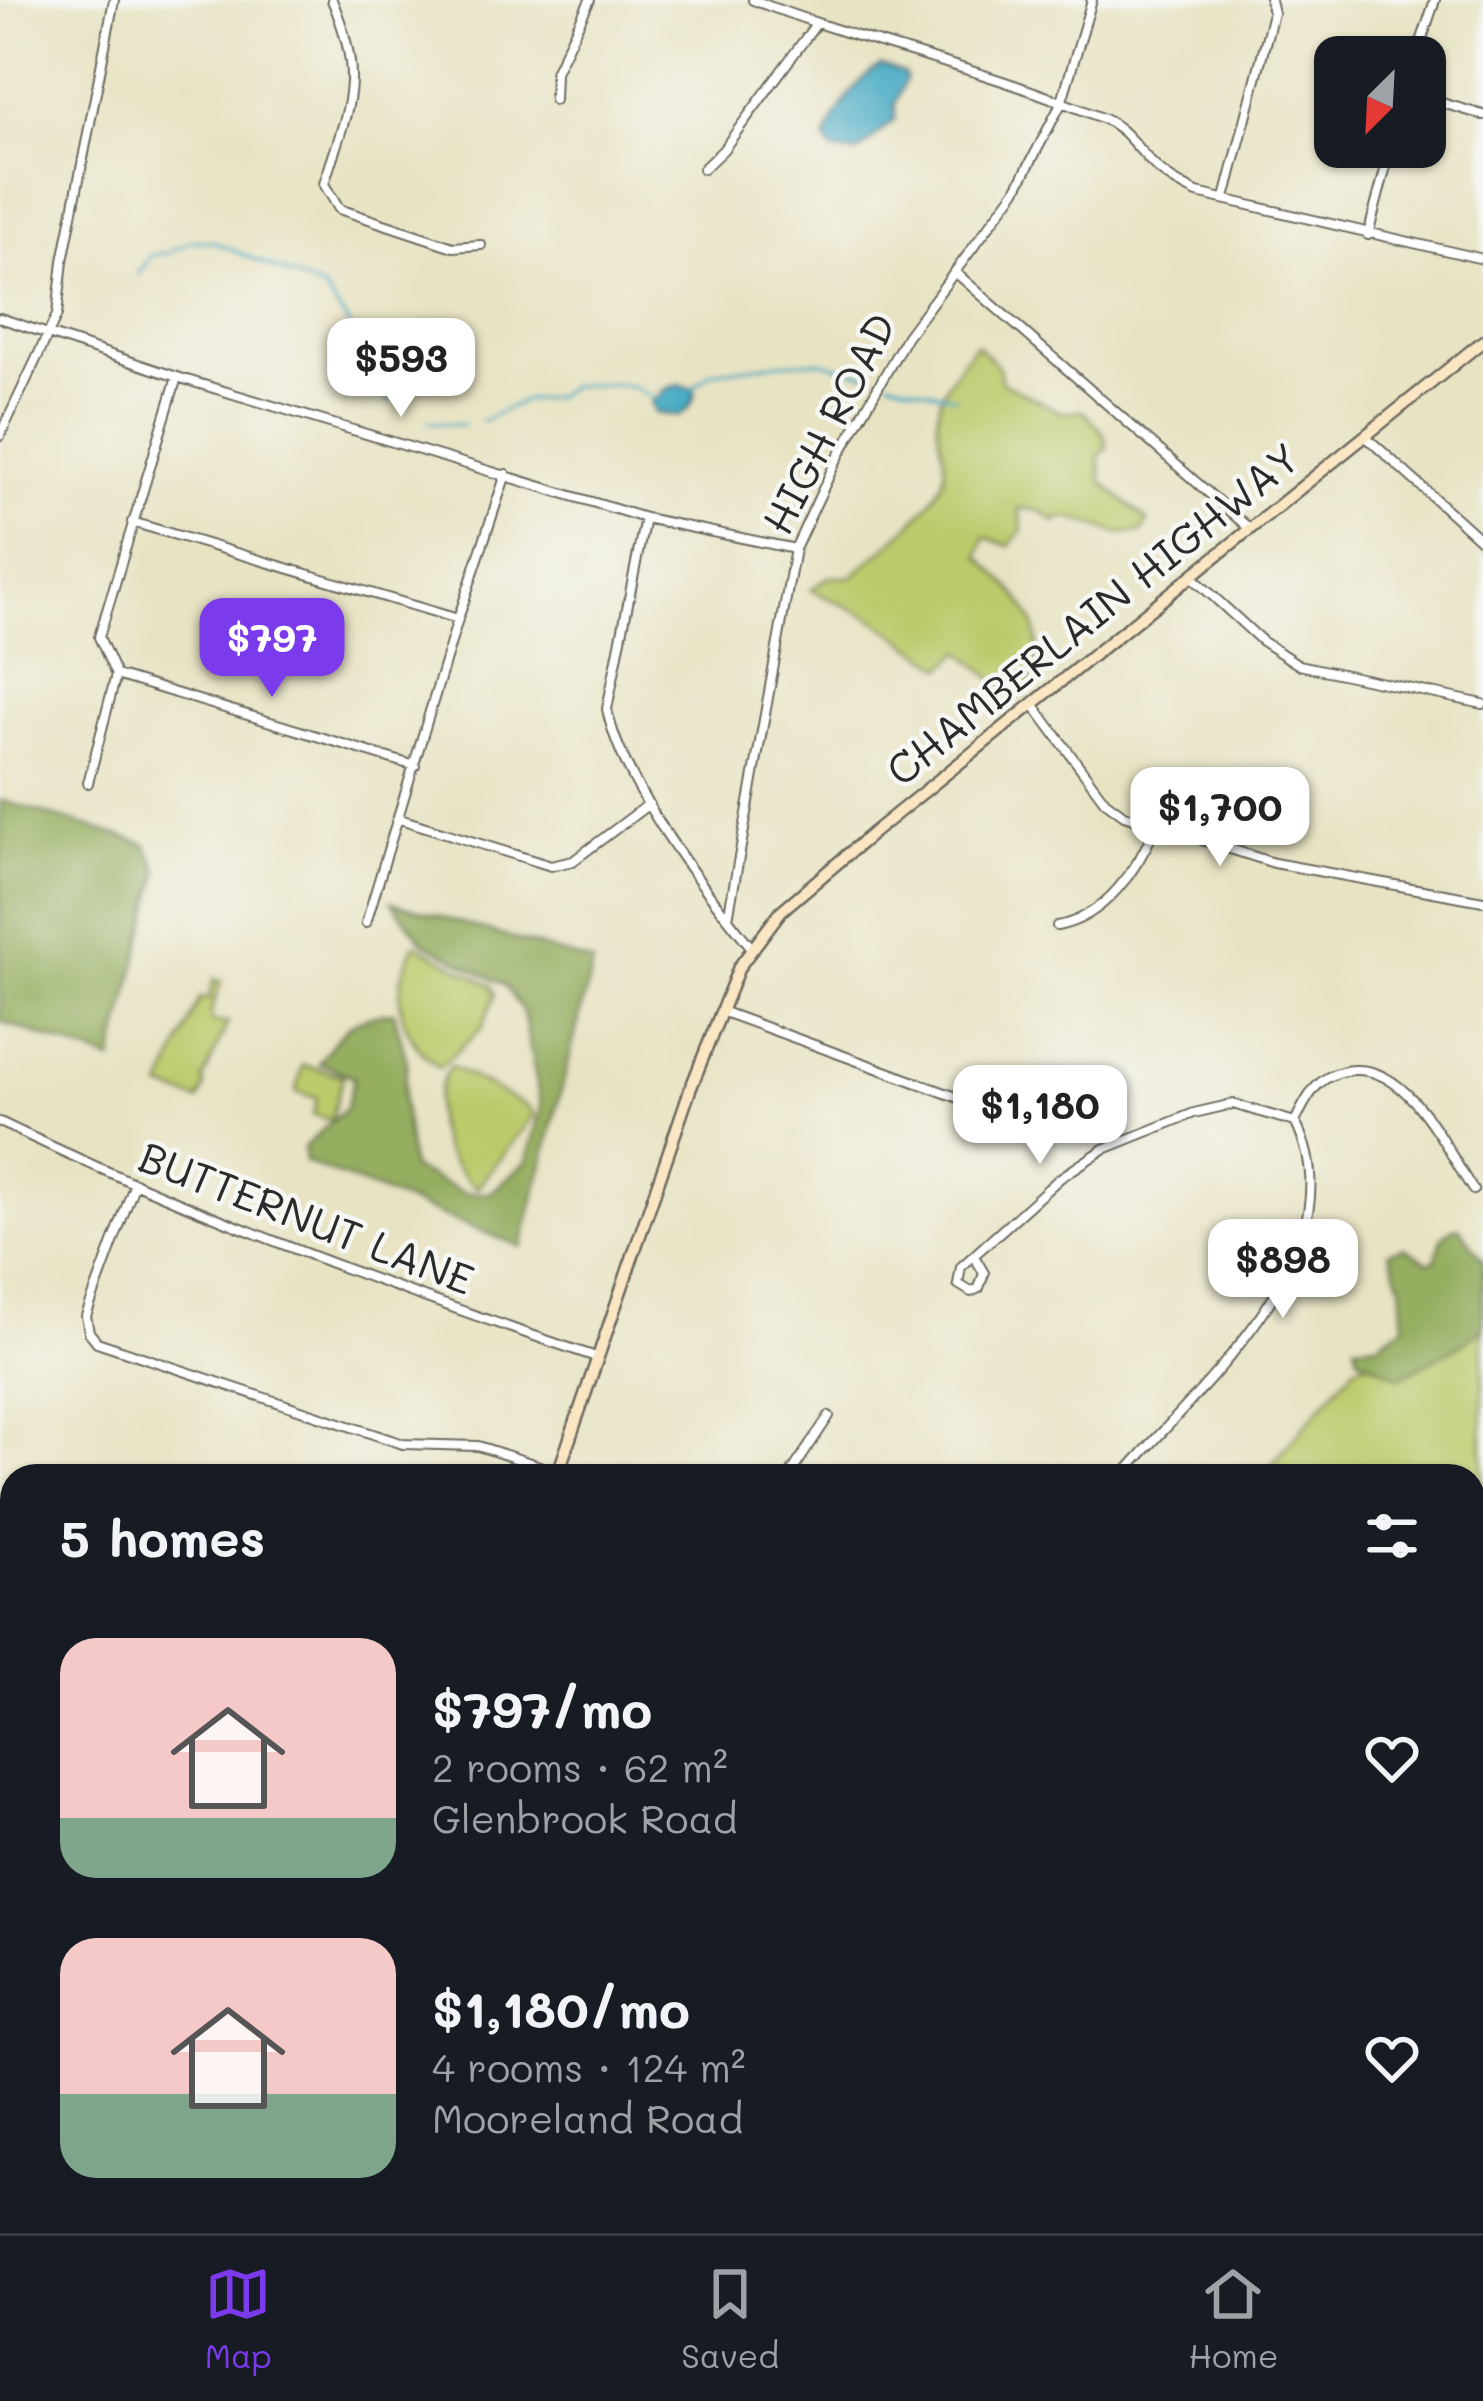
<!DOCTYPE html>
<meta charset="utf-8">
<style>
body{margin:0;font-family:Mali,sans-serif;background:#242831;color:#f1f3f6;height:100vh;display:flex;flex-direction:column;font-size:45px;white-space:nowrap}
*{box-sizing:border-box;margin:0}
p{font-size:39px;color:#9ea1a6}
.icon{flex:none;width:66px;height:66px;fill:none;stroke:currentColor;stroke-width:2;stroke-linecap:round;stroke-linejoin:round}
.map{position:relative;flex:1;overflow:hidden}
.drawer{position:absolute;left:0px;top:1464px;width:1485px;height:771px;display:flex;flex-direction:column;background:#171b24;border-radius:36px 36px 0 0;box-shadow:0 3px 9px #0004}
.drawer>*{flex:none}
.needle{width:78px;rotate:204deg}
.buttons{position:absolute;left:1314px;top:36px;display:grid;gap:24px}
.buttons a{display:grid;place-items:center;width:132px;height:132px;border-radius:24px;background:#171b24;box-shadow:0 3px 9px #0004;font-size:60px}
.price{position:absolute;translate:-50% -102px;padding:0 27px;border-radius:24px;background:#fff;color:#222;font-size:39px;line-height:78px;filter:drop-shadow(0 3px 6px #0008)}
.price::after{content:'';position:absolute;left:50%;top:72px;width:36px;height:27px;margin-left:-18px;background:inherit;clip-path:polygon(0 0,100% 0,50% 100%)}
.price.current{background:#7c3aed;color:#fff}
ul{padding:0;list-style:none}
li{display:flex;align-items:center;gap:36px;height:300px;padding:0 60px}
li span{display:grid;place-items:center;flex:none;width:336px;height:240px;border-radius:36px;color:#555}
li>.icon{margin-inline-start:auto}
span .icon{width:144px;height:144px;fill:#fffc;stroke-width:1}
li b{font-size:51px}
h2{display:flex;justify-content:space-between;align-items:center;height:144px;padding:0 60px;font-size:51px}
.tab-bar{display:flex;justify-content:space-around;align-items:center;height:168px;border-top:3px solid #363941;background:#171b24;font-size:33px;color:#9ea1a6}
.tab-bar a{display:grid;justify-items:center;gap:6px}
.tab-bar .current{color:#7c3aed}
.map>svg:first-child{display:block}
.green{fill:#bcca6c;stroke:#747a4c;stroke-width:3}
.forest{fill:#95ae60;stroke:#606c46;stroke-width:3}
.water{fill:#43a9c2;stroke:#376a76;stroke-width:3}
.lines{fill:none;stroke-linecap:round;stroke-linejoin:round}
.stream{stroke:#43a9c2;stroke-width:3}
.minor-casing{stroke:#6d6b60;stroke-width:12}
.secondary-casing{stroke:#6d6b60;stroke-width:15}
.minor{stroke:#fff;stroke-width:8}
.secondary{stroke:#fbe6c4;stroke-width:10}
.labels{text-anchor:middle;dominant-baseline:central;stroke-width:9;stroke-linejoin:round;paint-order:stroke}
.street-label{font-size:42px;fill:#2b2b2b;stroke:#f6f6f2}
</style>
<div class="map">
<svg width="1483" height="2233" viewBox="0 0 1483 2233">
<rect width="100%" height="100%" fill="#f6f6f2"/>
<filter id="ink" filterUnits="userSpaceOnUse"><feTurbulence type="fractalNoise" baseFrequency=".00833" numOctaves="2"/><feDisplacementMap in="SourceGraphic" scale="24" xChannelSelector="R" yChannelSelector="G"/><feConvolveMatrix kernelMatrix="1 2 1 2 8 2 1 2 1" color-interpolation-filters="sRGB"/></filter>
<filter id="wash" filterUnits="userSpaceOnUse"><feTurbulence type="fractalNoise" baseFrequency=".004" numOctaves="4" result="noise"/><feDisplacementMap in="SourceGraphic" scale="48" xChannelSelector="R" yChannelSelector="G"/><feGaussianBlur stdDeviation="2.7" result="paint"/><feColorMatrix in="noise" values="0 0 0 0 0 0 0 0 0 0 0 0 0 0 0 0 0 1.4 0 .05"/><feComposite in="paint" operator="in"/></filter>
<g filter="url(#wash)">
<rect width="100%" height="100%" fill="#e8e3c3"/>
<path class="green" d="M976 344 999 367 1002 382 1061 412 1083 411 1103 432 1107 448 1099 456 1102 482 1148 521 1142 532C1106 539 1093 518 1060 518L1056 522 1040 511 1019 508 1023 530 1009 546 985 537 979 556C1027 605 1055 625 1024 696L1011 695 961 651 944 668 870 617 811 590 828 577H851C879 552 927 517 942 482 949 465 940 444 938 427 934 392 956 370 976 344Z
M415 944 491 985 495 995 482 1028 439 1068C397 1034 389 991 415 944Z
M214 979 221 981 211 1013 212 1022H228L203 1080 205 1087 199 1101 162 1088 200 998 208 1000Z
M303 1065 343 1076 331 1120 313 1115 317 1098 296 1092Z
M450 1066 528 1107 534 1115 477 1188C438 1157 422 1111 450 1066Z
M1483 1320V2233H1120L1123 2223H1473V1476H1262L1355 1366Z
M0 1941 12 1958V2079L0 2080Z
M1006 2223H1104L1101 2233H1003Z"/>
<path class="forest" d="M0 800 146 844 159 872 112 1061 0 1021Z
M392 902 593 963 522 1247 305 1162 304 1147 346 1108 354 1077 319 1063C344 1028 349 1017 394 1012L407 1062 403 1099 411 1168 465 1193H490L527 1162 541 1107 523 1012 504 985 423 942Z
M1453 1228H1460L1483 1261V1329L1454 1349 1400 1377 1359 1357 1355 1345 1378 1343 1404 1325 1401 1285 1389 1252 1404 1247 1429 1262 1435 1260 1443 1236Z"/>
<path class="water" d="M882 65 904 74 906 78 895 105V119L857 153 833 151 825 141C832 116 859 76 882 65Z
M679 384 695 390C695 402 689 409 679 416L655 413 651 403 666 389Z"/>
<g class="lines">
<path class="stream" d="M138 274 152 255 169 253 191 241H212L323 289 346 320 356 343 378 366 390 403
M889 380 955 397
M692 389 712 372 780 363 819 361 874 376
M482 421 525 400 552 398 571 386 614 384 635 388 654 399
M428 422 464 425"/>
</g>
</g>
<g filter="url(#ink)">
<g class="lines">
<defs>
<path id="minor" d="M332 0C366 81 349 104 324 184L339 209 453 247 481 245
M753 0C869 45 990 70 1104 119 1126 129 1134 145 1151 162 1164 176 1179 184 1197 193L1483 259
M1416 57 1435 0
M1425 98 1483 115
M554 100 555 72 590 0
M703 169 723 150 816 24
M1225 198 1273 13 1270 0
M1368 235 1391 147
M955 272 1250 529
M0 318 177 377 645 518 795 549
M0 436 57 315 63 261 114 0
M1365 436 1483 542
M645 518 607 709C622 784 702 887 751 947
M132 522 458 619
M1191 576 1262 641 1299 665 1483 704
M116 675 415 766
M1033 704 1105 801 1124 815 1274 863 1483 901
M88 783 116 675 99 637 177 377
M400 819 551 866 573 861 649 804
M728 918 795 549 836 461 907 336 1016 190 1061 104 1092 0
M366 923 458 619 506 474
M1057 926C1104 918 1139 868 1155 827
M721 1011 978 1105 984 1119
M0 1122C193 1215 394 1289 596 1357
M1295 1122C1308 1094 1320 1072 1354 1070 1410 1067 1446 1149 1473 1190
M135 1183 86 1316 89 1332 97 1342 403 1444 478 1446 558 1472
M974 1256 984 1273 979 1288 971 1292 958 1284 961 1267 1060 1178 1104 1149 1194 1113 1233 1104 1295 1122C1362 1250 1196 1390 1122 1476
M789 1476 829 1416
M0 1507 12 1510
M877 2223 881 2233
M1133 2233 1136 2223"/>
<path id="secondary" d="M557 1476 690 1090 739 967 781 911 874 832 1483 341
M0 1924 12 1941
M159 2223 162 2233
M292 2233 295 2223"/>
</defs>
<use href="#minor" class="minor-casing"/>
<use href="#secondary" class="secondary-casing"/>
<use href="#minor" class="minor"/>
<use href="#secondary" class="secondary"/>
</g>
</g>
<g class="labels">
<g class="street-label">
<text transform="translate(828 423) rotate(-63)">HIGH ROAD</text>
<text transform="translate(1092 613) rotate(-39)">CHAMBERLAIN HIGHWAY</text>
<text transform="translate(307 1217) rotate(21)">BUTTERNUT LANE</text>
</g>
</g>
</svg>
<div class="buttons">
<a><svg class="needle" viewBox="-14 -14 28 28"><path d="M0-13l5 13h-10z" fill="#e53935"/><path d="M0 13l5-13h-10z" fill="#9ea1a6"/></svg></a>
</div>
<b class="price" style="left:401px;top:420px">$593</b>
<b class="price current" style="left:272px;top:700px">$797</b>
<b class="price" style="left:1220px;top:869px">$1,700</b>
<b class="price" style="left:1040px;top:1167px">$1,180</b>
<b class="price" style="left:1283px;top:1321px">$898</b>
<section class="drawer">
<h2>5 homes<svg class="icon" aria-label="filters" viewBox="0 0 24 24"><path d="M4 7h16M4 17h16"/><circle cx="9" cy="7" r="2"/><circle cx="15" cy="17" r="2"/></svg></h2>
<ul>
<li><span style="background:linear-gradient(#f6c9c9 75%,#7fa58c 0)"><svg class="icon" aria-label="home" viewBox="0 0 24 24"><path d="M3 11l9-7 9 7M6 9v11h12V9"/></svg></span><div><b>$797/mo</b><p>2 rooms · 62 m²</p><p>Glenbrook Road</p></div><svg class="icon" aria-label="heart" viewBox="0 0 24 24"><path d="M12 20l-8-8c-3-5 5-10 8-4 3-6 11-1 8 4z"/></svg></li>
<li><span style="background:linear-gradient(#f6c9c9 65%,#7fa58c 0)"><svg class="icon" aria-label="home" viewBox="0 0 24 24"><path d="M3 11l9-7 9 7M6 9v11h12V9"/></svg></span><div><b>$1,180/mo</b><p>4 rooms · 124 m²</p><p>Mooreland Road</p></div><svg class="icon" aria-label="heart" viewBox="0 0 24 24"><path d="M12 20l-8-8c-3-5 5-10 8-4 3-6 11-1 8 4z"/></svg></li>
</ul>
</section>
</div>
<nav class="tab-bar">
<a class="current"><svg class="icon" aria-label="map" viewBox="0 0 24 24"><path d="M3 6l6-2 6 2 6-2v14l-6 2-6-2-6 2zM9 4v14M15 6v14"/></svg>Map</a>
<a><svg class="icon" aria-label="saved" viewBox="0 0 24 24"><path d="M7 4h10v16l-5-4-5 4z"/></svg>Saved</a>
<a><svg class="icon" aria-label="home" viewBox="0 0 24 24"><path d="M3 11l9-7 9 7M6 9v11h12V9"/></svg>Home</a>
</nav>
